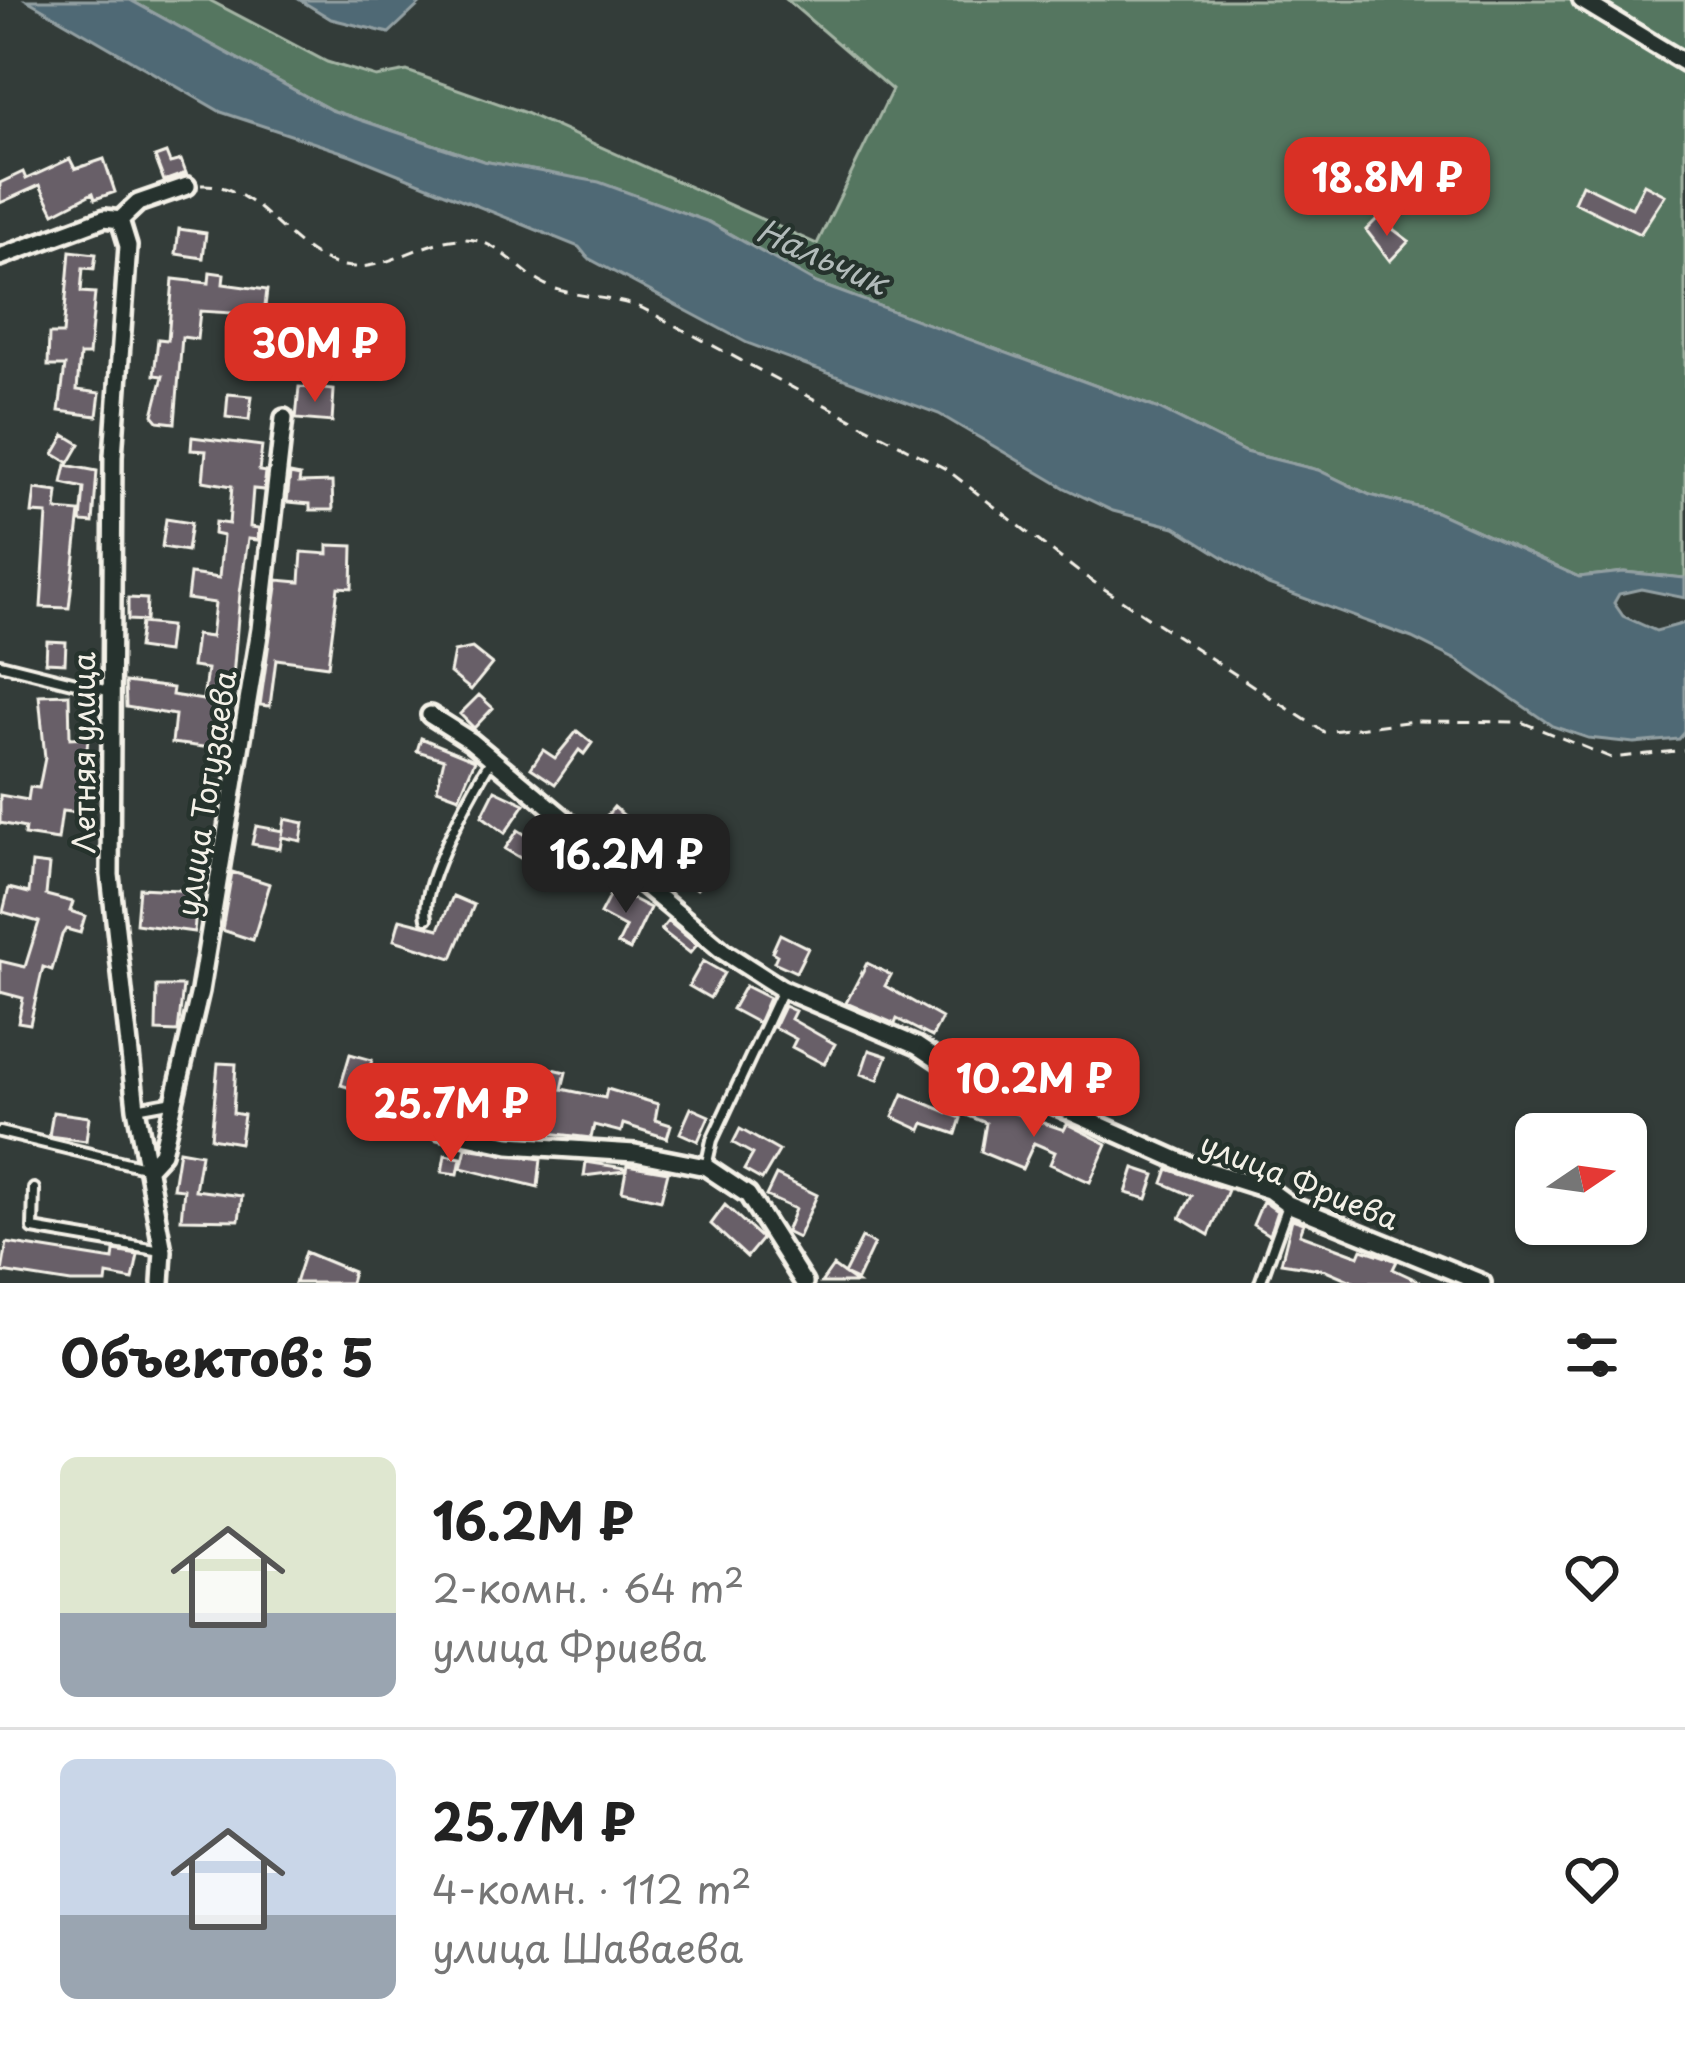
<!DOCTYPE html>
<html lang="ru">
<meta charset="utf-8">
<style>
body{margin:0;font-family:"Playpen Sans",sans-serif;background:#f2f2f2;color:#222;height:100vh;display:flex;flex-direction:column;font-size:45px;white-space:nowrap}
*{box-sizing:border-box;margin:0}
p{font-size:39px;color:#767676}
.icon{flex:none;width:66px;height:66px;fill:none;stroke:currentColor;stroke-width:2;stroke-linecap:round;stroke-linejoin:round}
.map{position:relative;height:1283px;overflow:hidden}
.drawer{display:flex;flex-direction:column;background:#fff;flex:1}
.drawer>*{flex:none}
.needle{width:78px;rotate:77deg}
.buttons{position:absolute;left:1515px;top:1113px;display:grid;gap:24px}
.buttons a{display:grid;place-items:center;width:132px;height:132px;border-radius:18px;background:#fff;box-shadow:0 3px 9px #0004;font-size:60px}
.price{position:absolute;translate:-50% -102px;padding:0 27px;border-radius:24px;background:#d93025;color:#fff;font-size:39px;line-height:78px;filter:drop-shadow(0 3px 6px #0008)}
.price::after{content:'';position:absolute;left:50%;top:72px;width:36px;height:27px;margin-left:-18px;background:inherit;clip-path:polygon(0 0,100% 0,50% 100%)}
.price.selected{background:#222;color:#fff}
ul{padding:0;list-style:none}
li{display:flex;align-items:center;gap:36px;height:300px;padding:0 60px}
li+li{border-top:3px solid #e0e0e0}
li span{display:grid;place-items:center;flex:none;width:336px;height:240px;border-radius:18px;color:#555}
li>.icon{margin-inline-start:auto}
span .icon{width:144px;height:144px;fill:#fffc;stroke-width:1}
li b{font-size:51px}
h2{display:flex;justify-content:space-between;align-items:center;height:144px;padding:0 60px;font-size:51px}
.map>svg:first-child{display:block}
.green{fill:#547660;stroke:#a4b4a4;stroke-width:3}
.water{fill:#506974;stroke:#929fa2;stroke-width:3}
.building{fill:#675f68;stroke:#f4f1e8;stroke-width:3}
.lines{fill:none;stroke-linecap:round;stroke-linejoin:round}
.lane-casing{stroke:#f4f1e8;stroke-width:16}
.street-casing{stroke:#f4f1e8;stroke-width:24}
.path{stroke:#f4f1e8;stroke-width:3;stroke-dasharray:12 9;stroke-linecap:butt}
.lane{stroke:#26332d;stroke-width:8}
.street{stroke:#26332d;stroke-width:15}
.labels{text-anchor:middle;dominant-baseline:central;stroke-width:9;stroke-linejoin:round;paint-order:stroke}
.street-label{font-size:30px;fill:#f4f1e8;stroke:#26332d}
.water-label{font-size:33px;font-style:italic;fill:#b2bbba;stroke:#26332d}
</style>
<div class="map">
<svg width="1685" height="1283" viewBox="0 0 1685 1283">
<rect width="100%" height="100%" fill="#333c39"/>
<filter id="ink" filterUnits="userSpaceOnUse"><feTurbulence type="fractalNoise" baseFrequency=".00833" numOctaves="2"/><feDisplacementMap in="SourceGraphic" scale="24" xChannelSelector="R" yChannelSelector="G"/><feConvolveMatrix kernelMatrix="1 2 1 2 8 2 1 2 1" color-interpolation-filters="sRGB"/></filter>
<g filter="url(#ink)">
<path class="green" d="M130 0H209L327 62 376 77 407 71 523 112 817 244 892 90 787 0H1685V578L1624 572 1579 577 1436 512 1370 495 1318 470 1245 452 1159 409 816 283 709 222 600 183 483 161 331 110Z"/>
<path class="water" d="M27 0H130L331 110 483 161 599 182 709 222 816 283 1159 409 1245 452 1318 470 1370 495 1436 512 1579 577 1624 572 1685 578V598L1641 589 1619 594 1614 603 1623 616 1656 631 1685 623V732L1679 739 1634 743 1588 738 1552 726 1458 661 1412 638 1268 585 1175 527 1113 511 1065 488 939 414 747 343 588 258 579 247 351 155 221 112Z
M300 0H424L389 33 331 19Z"/>
<path class="building" d="M166 153 170 163 181 160 186 173 164 181 155 157Z
M70 159 75 169 104 159 115 192 95 199 93 193 54 213 40 185 0 203V183L23 172 26 179Z
M1582 184 1632 208 1644 184 1665 195 1640 234 1574 202Z
M1378 218 1409 241 1390 261 1366 230Z
M179 229 206 233 203 258 176 254Z
M70 251 96 254 94 269 83 268 81 292 95 293 89 355H80L77 390 100 393 97 416 59 411 65 366H48L49 334H63Z
M210 272 224 274 223 284 267 290 264 315 200 311 197 339 182 337 175 423 158 421 153 415 163 376 154 375 158 339 168 340 173 279 209 283Z
M254 334 277 337 275 357 252 355Z
M299 387 334 390 332 422 296 419Z
M228 394 252 396 249 420 226 417Z
M65 435 80 444 69 463 54 454Z
M192 437 262 446 259 471 266 472 264 490 253 489 250 527 259 528 258 540 248 539 240 593 227 750 172 743 175 715 126 707 125 682 173 688 172 695 203 700 207 669 192 667 196 635 211 637 215 603 187 599 190 574 219 578 223 536 214 534 215 522 229 524 232 486 203 481 206 451 191 450Z
M66 465 97 471 93 523 81 522 84 488 62 483Z
M290 474 300 476 299 483 332 482 333 510H310V504L287 502Z
M35 489 58 492 56 510 80 512 69 608 41 607 47 514 32 513Z
M166 519 191 523 187 551 162 547Z
M328 545 353 546 352 588 338 587 328 666 276 659 270 706 260 705 278 580 300 582 302 552 328 554Z
M128 598 147 599 146 621 128 620Z
M141 623 170 626 167 652 138 648Z
M47 641 66 642 65 663 46 662Z
M472 648 492 664 471 690 450 673 454 652Z
M69 694 70 738 88 737 82 813 62 811 58 840 24 835 25 828 0 823V795L28 800 30 787 39 788 45 758 39 695Z
M479 695 493 708 474 728 460 714Z
M577 731 592 743 584 754 579 750 555 784 531 768 543 750 555 758Z
M421 738 475 760 459 797 437 789 444 759 417 751Z
M495 790 525 804 505 833 482 816Z
M614 807 635 825 621 843 599 825Z
M285 819 304 823 301 841 282 837 280 849 252 844 256 826 283 831 282 835Z
M518 830 567 861 556 879 505 849Z
M699 855 714 867 697 889 682 877Z
M32 863 49 865 46 895 73 902 70 911 85 916 80 933 66 929 62 935 52 970 43 967 30 1024 18 1022 23 998 0 992V961L25 967 39 922 3 912 9 888 29 893Z
M232 872 270 884 253 940 222 930Z
M139 888 198 891 194 932 136 924Z
M613 889 650 908 630 950 618 944 626 928 600 914Z
M453 896 474 905 452 958 394 940 400 919 439 929Z
M668 921 697 945 690 953 661 930Z
M780 934 808 948 796 972 774 962 777 955 772 952Z
M703 961 724 973 710 998 689 986Z
M867 963 891 975 885 986 942 1018 932 1037 897 1019 895 1024 846 1003Z
M157 986H183L178 1032 156 1031Z
M745 986 769 998 758 1023 732 1009Z
M784 1006 795 1011 791 1019 835 1044 824 1064 792 1047 796 1039 774 1027Z
M869 1050 887 1056 878 1080 861 1074Z
M350 1054 372 1060 369 1069 462 1096 455 1119 430 1112 427 1120 402 1112 398 1126 370 1118 376 1096 341 1085Z
M218 1063 236 1064 233 1113 244 1115 240 1143 211 1138Z
M553 1069 566 1072 562 1089 605 1098 607 1089 658 1104 655 1120 671 1125 667 1138 623 1124 621 1132 594 1125 591 1138 523 1130 528 1109 539 1112Z
M903 1094 961 1118 956 1134 924 1123 921 1130 893 1117Z
M965 1096 1064 1130 1067 1124 1107 1144 1090 1182 1050 1164 1055 1152 1034 1143 1022 1169 981 1152 986 1123 959 1112Z
M691 1108 709 1116 698 1141 680 1133Z
M463 1110 495 1115 493 1129 461 1122Z
M53 1112 89 1117 86 1141 49 1136Z
M740 1129 779 1151 762 1180 744 1170 753 1154 733 1143Z
M466 1148 541 1159 538 1187 461 1168Z
M179 1150 201 1154 195 1190 242 1196 239 1220 181 1219 184 1189 173 1188Z
M445 1155 461 1158 458 1174 442 1172Z
M586 1162 624 1168V1171L584 1176Z
M627 1165 668 1172 661 1200 622 1191Z
M1134 1168 1155 1175 1147 1199 1126 1193Z
M1168 1169 1228 1190 1209 1235 1180 1218 1192 1196 1163 1183Z
M776 1175 817 1195 798 1238 786 1232 795 1209 766 1196Z
M1263 1201 1277 1211 1269 1235 1253 1225Z
M725 1205 762 1239 747 1257 711 1224Z
M1292 1219 1304 1223 1300 1234 1359 1256 1362 1249 1386 1257 1397 1261 1393 1269 1423 1283H1356L1326 1270 1281 1263Z
M862 1238 874 1244 857 1280 844 1274Z
M7 1243 113 1260 114 1251 138 1255 133 1280 107 1275 106 1283H71L2 1272Z
M305 1252 353 1272 350 1283H295Z
M833 1266 844 1274 857 1283H821Z"/>
<g class="lines">
<defs>
<path id="lane" d="M0 664 108 691
M427 918C419 886 473 790 491 760
M136 1108 174 1101
M0 1132 144 1167
M706 1167 712 1140 782 990
M34 1189 33 1229 162 1251
M1260 1283 1288 1205"/>
<path id="street" d="M1581 0 1685 63
M120 220 128 246 113 456 110 875 136 1108 163 1251 161 1283
M0 257 105 218 120 220 138 203 187 186
M430 715 471 741 723 951 782 989 917 1046 944 1064 1030 1094 1187 1164 1269 1190 1288 1204 1482 1283
M440 1130 509 1145 635 1153 706 1167 748 1195 804 1283
M149 1167 162 1153 200 991 260 629 284 418"/>
</defs>
<use href="#lane" class="lane-casing"/>
<use href="#street" class="street-casing"/>
<path class="path" d="M201 185C255 182 284 246 332 263 380 280 418 238 465 239 499 240 517 270 544 284 571 298 611 296 642 308L946 469 1080 573 1324 732 1414 721 1521 722 1612 758 1685 750"/>
<use href="#lane" class="lane"/>
<use href="#street" class="street"/>
</g>
</g>
<g class="labels">
<g class="street-label">
<text transform="translate(82 753) rotate(-90)">Летняя улица</text>
<text transform="translate(205 793) rotate(-81)">улица Тогузаева</text>
<text transform="translate(1300 1180) rotate(22)">улица Фриева</text>
</g>
<g class="water-label">
<text transform="translate(823 255) rotate(24)">Нальчик</text>
</g>
</g>
</svg>
<div class="buttons">
<a><svg class="needle" viewBox="-14 -14 28 28"><path d="M0-13l5 13h-10z" fill="#e53935"/><path d="M0 13l5-13h-10z" fill="#767676"/></svg></a>
</div>
<b class="price" style="left:1387px;top:239px">18.8M ₽</b>
<b class="price" style="left:315px;top:405px">30M ₽</b>
<b class="price selected" style="left:626px;top:916px">16.2M ₽</b>
<b class="price" style="left:1034px;top:1140px">10.2M ₽</b>
<b class="price" style="left:451px;top:1165px">25.7M ₽</b>
</div>
<section class="drawer">
<h2>Объектов: 5<svg class="icon" aria-label="filters" viewBox="0 0 24 24"><path d="M4 7h16M4 17h16"/><circle cx="9" cy="7" r="2"/><circle cx="15" cy="17" r="2"/></svg></h2>
<ul>
<li><span style="background:linear-gradient(#dfe7d0 65%,#9aa5b1 0)"><svg class="icon" aria-label="home" viewBox="0 0 24 24"><path d="M3 11l9-7 9 7M6 9v11h12V9"/></svg></span><div><b>16.2M ₽</b><p>2-комн. · 64 m²</p><p>улица Фриева</p></div><svg class="icon" aria-label="heart" viewBox="0 0 24 24"><path d="M12 20l-8-8c-3-5 5-10 8-4 3-6 11-1 8 4z"/></svg></li>
<li><span style="background:linear-gradient(#c9d6e8 65%,#9aa5b1 0)"><svg class="icon" aria-label="home" viewBox="0 0 24 24"><path d="M3 11l9-7 9 7M6 9v11h12V9"/></svg></span><div><b>25.7M ₽</b><p>4-комн. · 112 m²</p><p>улица Шаваева</p></div><svg class="icon" aria-label="heart" viewBox="0 0 24 24"><path d="M12 20l-8-8c-3-5 5-10 8-4 3-6 11-1 8 4z"/></svg></li>
</ul>
</section>
